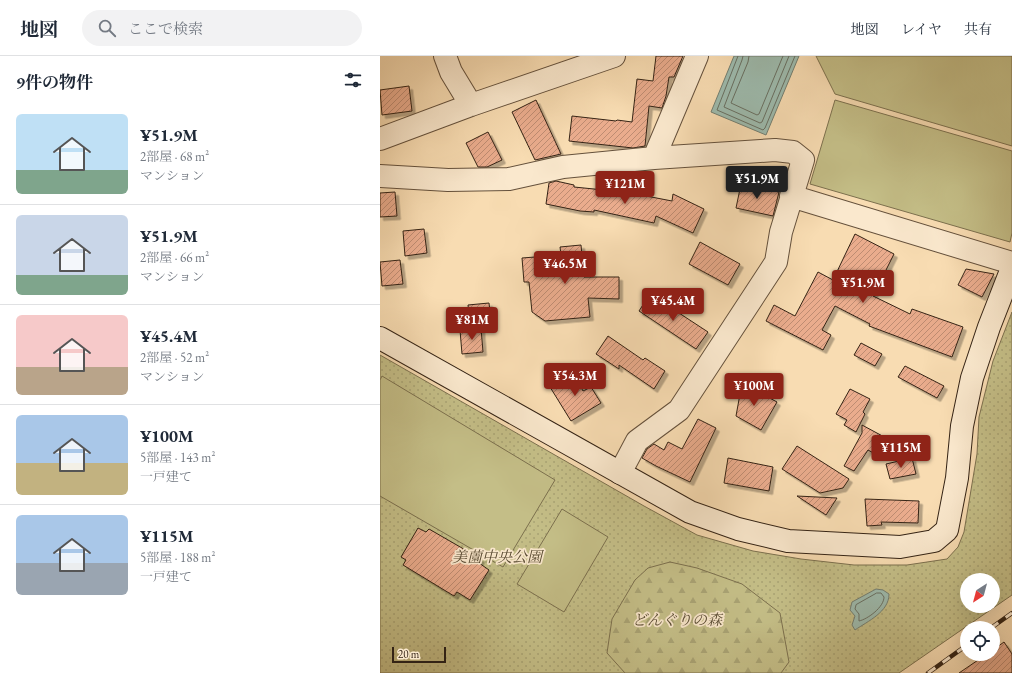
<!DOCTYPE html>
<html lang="ja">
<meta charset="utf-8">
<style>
body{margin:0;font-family:"EB Garamond","Noto Serif JP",serif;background:#f2f2f3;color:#1f2937;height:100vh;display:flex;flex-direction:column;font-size:15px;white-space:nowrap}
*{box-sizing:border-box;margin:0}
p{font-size:13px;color:#747a83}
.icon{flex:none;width:22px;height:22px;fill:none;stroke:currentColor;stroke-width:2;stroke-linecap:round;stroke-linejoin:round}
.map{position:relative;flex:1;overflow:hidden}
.side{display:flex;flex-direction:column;background:#fff;width:380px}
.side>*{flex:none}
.needle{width:26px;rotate:216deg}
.controls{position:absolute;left:580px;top:517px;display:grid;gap:8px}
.controls a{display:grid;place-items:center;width:40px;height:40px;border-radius:50%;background:#fff;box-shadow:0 4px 16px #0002;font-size:20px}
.scale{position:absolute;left:12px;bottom:10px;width:54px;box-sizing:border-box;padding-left:4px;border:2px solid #342315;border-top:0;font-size:11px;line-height:14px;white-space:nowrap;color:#342315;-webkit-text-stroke:3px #fae8cd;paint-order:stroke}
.price{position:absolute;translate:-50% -34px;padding:0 9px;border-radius:4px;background:#8f2418;color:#fff;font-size:13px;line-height:26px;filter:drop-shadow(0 1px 2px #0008)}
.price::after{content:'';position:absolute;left:50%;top:24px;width:12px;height:9px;margin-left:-6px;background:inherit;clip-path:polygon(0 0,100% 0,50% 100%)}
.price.current{background:#222;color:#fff}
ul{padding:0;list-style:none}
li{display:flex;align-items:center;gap:12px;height:100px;padding:0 16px}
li+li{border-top:1px solid #e0e1e3}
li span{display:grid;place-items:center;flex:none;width:112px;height:80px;border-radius:6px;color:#555}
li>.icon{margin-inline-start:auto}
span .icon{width:48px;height:48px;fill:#fffc;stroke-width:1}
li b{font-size:17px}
h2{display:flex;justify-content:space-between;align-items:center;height:48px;padding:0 16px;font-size:17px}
header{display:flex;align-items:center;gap:24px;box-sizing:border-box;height:56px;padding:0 20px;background:#fff;border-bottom:1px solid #e0e1e3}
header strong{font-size:19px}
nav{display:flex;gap:22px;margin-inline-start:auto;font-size:14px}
.search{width:280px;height:36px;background:#f2f2f3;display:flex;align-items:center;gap:10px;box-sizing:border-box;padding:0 14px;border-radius:22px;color:#747a83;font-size:15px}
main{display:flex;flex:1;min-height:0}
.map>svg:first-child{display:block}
.grass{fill:url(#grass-dots);stroke:#7c704e;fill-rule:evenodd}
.forest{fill:url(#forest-firs);stroke:#7c704e}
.pitch{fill:#c4be87;stroke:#7c704e}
.water{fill:#9dbbae;stroke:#737e71}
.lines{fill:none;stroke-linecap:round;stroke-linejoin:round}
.shore{stroke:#686f62;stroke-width:1}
.building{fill:url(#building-hatch);stroke:#342315;filter:url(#shadow)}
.street-casing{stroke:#65513c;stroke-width:24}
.secondary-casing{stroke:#342315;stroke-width:24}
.street{stroke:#fae8cd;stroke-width:22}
.secondary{stroke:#fae8cd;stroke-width:22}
.rail-casing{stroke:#342315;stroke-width:4.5}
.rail{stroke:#fae8cd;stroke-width:3;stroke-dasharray:9;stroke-linecap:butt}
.labels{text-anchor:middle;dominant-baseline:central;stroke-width:3.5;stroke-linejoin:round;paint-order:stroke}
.park-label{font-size:15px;font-style:italic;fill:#584a32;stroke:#fae8cd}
</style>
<header>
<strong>地図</strong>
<div class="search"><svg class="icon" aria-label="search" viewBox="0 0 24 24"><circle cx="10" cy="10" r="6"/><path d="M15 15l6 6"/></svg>ここで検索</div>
<nav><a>地図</a><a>レイヤ</a><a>共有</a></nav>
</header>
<main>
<section class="side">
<h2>9件の物件<svg class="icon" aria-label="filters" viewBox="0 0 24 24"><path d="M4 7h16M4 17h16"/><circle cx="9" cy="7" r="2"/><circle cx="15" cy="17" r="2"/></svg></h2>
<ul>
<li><span style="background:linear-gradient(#bfe0f5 70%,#7fa58c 0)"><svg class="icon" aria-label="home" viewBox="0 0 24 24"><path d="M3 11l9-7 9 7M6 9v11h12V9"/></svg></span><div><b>¥51.9M</b><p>2部屋 · 68 m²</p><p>マンション</p></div></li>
<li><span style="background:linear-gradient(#c9d6e8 75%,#7fa58c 0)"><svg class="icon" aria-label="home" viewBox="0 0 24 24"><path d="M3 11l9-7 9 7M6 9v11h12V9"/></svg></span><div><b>¥51.9M</b><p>2部屋 · 66 m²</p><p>マンション</p></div></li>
<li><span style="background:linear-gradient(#f6c9c9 65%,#b9a48a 0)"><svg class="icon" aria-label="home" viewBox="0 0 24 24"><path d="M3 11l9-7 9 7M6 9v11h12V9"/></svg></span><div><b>¥45.4M</b><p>2部屋 · 52 m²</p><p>マンション</p></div></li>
<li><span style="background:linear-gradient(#a9c7e8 60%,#c2b280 0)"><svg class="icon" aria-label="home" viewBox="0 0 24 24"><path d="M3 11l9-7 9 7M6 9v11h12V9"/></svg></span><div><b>¥100M</b><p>5部屋 · 143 m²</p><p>一戸建て</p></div></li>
<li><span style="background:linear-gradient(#a9c7e8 60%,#9aa5b1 0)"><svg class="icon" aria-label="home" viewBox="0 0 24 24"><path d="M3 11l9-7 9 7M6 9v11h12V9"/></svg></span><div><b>¥115M</b><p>5部屋 · 188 m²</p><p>一戸建て</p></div></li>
</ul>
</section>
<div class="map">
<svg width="632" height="617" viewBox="0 0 632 617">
<defs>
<pattern id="grass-dots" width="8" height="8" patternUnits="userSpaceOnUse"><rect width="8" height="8" fill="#c4be87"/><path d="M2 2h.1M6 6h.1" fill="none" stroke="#a9a374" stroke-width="1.8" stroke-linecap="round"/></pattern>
<pattern id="forest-firs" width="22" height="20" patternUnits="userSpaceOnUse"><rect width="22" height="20" fill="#c4be87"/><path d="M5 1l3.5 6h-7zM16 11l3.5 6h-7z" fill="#a9a374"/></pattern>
<pattern id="building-hatch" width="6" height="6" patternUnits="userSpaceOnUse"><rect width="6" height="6" fill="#eaac8d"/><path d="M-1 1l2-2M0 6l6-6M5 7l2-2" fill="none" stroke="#be8c72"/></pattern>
<filter id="shadow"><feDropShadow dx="3.5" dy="3.5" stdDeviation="0" flood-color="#0004"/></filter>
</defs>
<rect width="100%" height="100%" fill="#f8dcb2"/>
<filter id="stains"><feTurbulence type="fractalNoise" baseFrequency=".005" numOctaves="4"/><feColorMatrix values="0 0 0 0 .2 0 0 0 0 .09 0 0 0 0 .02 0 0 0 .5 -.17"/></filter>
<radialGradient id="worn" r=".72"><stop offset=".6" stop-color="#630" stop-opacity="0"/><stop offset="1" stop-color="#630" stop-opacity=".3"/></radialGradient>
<path class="grass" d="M632 256V539L519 617H0V299L264 450 317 479 373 495 421 503 474 509H527L567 503 578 491 584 476 597 398 599 361 613 305ZM587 524H613V550H587Z"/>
<path class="forest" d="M290 506 317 512 362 528 400 557 409 606 401 617H245L227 597 232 563 255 524 268 512Z"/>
<path class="pitch" d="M436 0H632V90L455 38Z
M455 44 632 95V177L630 186 430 128Z
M2 320 175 424 123 511 0 440V324Z
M182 453 228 481 184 556 137 528Z"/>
<path class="water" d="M354 0H419L386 79 331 56Z
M496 533 503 534 509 538C509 556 488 565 475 574L472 569 475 560 470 554 472 546Z"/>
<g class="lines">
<path class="shore" d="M358 0 337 54 383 74 385 72 415 0
M363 0 362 4 344 51 380 67 382 66 409 0
M369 0 368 6 351 47 377 59 379 58 403 0
M497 537H501L504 541C504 551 488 563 479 565V558L475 553 476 549Z"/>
</g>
<path class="building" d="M276 0H303L294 21H289L286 40 282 52 269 50 265 90 253 92 189 85 192 60 236 65 237 64 252 66 257 23 273 25Z
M29 30 32 55 2 59 0 34Z
M156 44 181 98 155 104 132 56Z
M108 76 122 104 107 111H98L86 87Z
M176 125 194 129V131L224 134 225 132 292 145 293 138 324 153 313 177 276 160 274 167 214 154V156L200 155 166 148 169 127Z
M361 128 399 136 393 160 356 152Z
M15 136 17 160 0 161V137Z
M44 173 47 197 25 200 23 175Z
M475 178 514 198 493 240 530 258 532 253 583 271 572 301 489 270 490 268 455 250 442 274 451 279 443 294 386 265 394 249 415 260 438 216 453 224Z
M320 186 360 208 348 229 309 208Z
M201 189 204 221H239V243L208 242 210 261 165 265 152 256 149 226H144L142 202 181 199 180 191Z
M20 204 23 228 2 230 0 206Z
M586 213 614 218 602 241 578 229Z
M270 238 328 276 316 293 259 255Z
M109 247 111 265 90 268 88 249Z
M101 272 103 296 82 298 80 274Z
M228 280 263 304 265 302 285 315 274 333 239 309V313L216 298Z
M481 287 502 298 495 310 474 299Z
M525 310 564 330 557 342 518 321Z
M193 317 203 335 211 331 221 347 191 365 170 331Z
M362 327 397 346 381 374 356 360Z
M470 333 490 343 483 356 485 358 476 376 464 369 467 364 456 358Z
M318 363 336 372 310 426 276 410 262 402 267 393 274 388 284 394 288 386 302 393Z
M482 369 508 383 499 400 488 394 474 415 464 410 482 377Z
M417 390 469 423 463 432 440 437 402 413Z
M348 402 393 411 389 435 344 427Z
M532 402 536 418 510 423 506 408Z
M417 440 457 442 446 459Z
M485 443 539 445 538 467 501 466 502 469 487 470Z
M38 472 46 476 49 473 101 503 99 507 109 514 90 544 77 536 74 540 23 509 26 504 21 501Z
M624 586 632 598V617H579L607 598H613V594Z"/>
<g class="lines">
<defs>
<path id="street" d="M65 0 71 16 91 49
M0 83 91 49 234 0
M274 102 317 0
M0 120 68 124 129 123 183 111 274 102 395 94 413 96 423 104 401 176 396 206 299 354 257 385 240 417
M411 140 632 207"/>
<path id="secondary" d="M0 282 310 456 358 473 408 485 520 491 554 485 567 474 577 422 582 370 592 322 609 271 632 212"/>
</defs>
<use href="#street" class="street-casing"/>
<use href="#secondary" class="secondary-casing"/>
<use href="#street" class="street"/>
<use href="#secondary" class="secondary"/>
<defs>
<path id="rail" d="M611 572 632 557
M548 617 587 589"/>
</defs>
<use href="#rail" class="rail-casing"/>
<use href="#rail" class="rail"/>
</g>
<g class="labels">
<g class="park-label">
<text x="117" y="500">美薗中央公園</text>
<text x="297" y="563">どんぐりの森</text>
</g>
</g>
<rect width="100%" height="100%" filter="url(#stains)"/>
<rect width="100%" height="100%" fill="url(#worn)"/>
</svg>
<div class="controls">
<a><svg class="needle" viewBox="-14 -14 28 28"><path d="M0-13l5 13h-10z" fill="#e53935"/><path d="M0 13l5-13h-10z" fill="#747a83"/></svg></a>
<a><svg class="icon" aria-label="locate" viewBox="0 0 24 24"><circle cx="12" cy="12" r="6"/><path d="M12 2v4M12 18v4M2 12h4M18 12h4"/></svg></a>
</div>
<div class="scale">20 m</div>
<b class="price current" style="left:377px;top:144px">¥51.9M</b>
<b class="price" style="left:245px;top:149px">¥121M</b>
<b class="price" style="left:185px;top:229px">¥46.5M</b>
<b class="price" style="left:483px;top:248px">¥51.9M</b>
<b class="price" style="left:293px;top:266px">¥45.4M</b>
<b class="price" style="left:92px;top:285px">¥81M</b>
<b class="price" style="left:195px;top:341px">¥54.3M</b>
<b class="price" style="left:374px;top:351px">¥100M</b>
<b class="price" style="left:521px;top:413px">¥115M</b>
</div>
</main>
